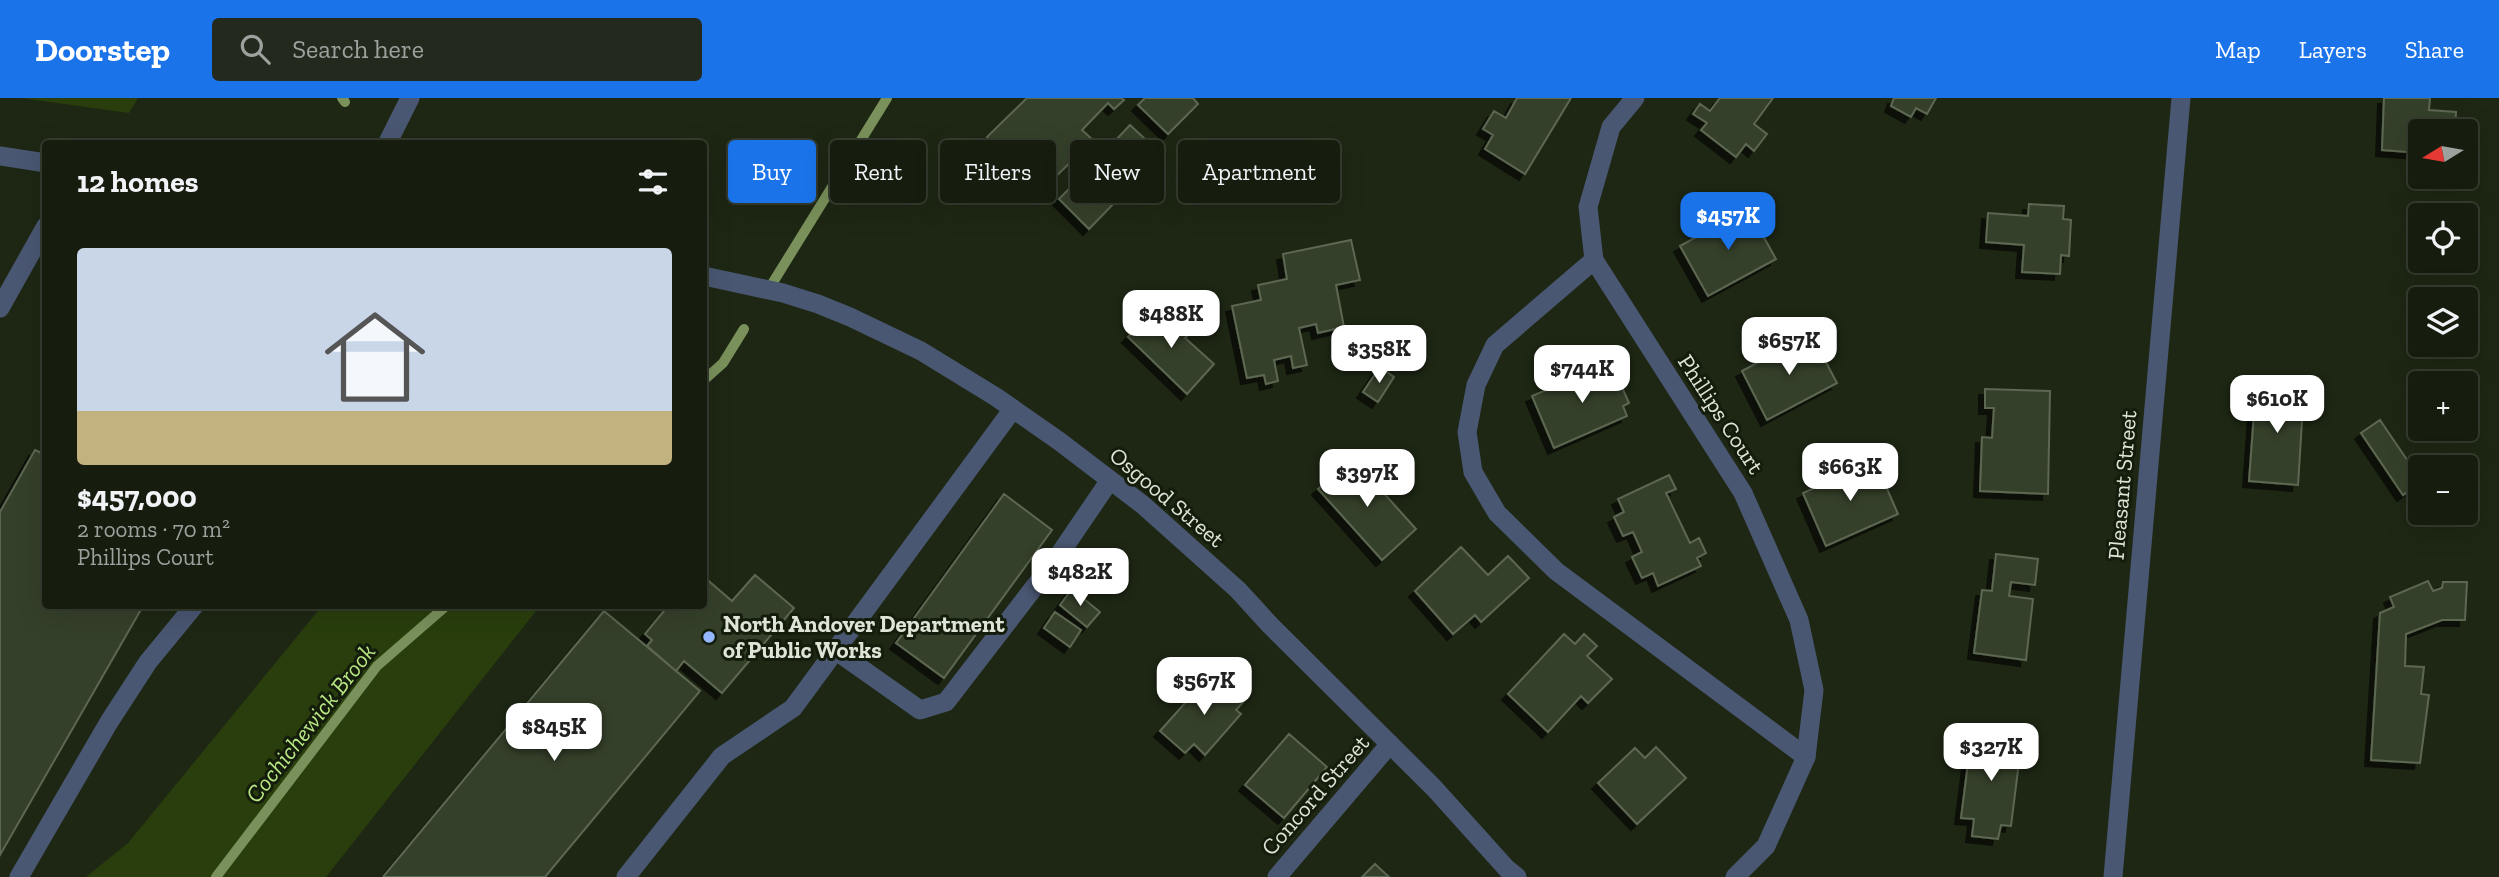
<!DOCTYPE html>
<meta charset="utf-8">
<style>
body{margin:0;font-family:"Zilla Slab",serif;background:#232a1d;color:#f1f3f6;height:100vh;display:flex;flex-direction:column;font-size:26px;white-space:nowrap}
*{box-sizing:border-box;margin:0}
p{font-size:23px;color:#9ea29e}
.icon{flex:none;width:38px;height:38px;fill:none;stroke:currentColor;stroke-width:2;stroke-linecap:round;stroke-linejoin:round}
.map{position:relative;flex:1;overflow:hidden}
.drawer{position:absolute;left:42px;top:42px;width:665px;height:469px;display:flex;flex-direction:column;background:#161d0f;border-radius:7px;box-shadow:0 7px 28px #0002,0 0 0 2px #353b2f}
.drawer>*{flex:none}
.banner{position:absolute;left:728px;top:42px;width:665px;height:63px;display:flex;gap:14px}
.needle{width:46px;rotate:259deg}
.controls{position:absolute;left:2408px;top:21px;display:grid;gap:14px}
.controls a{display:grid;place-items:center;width:70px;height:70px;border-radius:7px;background:#161d0f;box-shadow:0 7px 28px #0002,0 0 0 2px #353b2f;font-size:35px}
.price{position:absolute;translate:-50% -60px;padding:0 16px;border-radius:14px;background:#fff;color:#222;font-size:23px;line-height:46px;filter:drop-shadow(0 2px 4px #0008)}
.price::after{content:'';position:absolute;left:50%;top:42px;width:21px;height:16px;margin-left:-10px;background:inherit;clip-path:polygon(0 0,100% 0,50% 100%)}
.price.current{background:#1a73e8;color:#fff}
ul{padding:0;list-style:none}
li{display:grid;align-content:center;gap:14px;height:371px;padding:0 35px}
li span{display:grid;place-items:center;height:217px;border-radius:7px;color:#555}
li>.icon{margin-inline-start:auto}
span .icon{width:126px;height:126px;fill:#fffc;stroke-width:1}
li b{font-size:30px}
h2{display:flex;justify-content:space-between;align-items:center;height:84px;padding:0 35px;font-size:30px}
.chip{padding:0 24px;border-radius:7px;background:#161d0f;box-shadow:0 7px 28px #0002,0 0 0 2px #353b2f;font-size:24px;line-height:63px}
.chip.current{background:#1a73e8;color:#fff}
header{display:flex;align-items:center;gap:42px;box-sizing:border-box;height:98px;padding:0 35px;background:#1a73e8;color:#fff}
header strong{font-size:33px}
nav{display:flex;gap:38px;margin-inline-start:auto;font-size:24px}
.search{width:490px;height:63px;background:#232a1d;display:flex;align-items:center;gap:18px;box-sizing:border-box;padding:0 24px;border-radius:7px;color:#9ea29e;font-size:26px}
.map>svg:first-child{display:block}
.green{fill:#293e0c}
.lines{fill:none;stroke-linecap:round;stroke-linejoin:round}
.stream{stroke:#7a915b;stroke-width:10}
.building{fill:#353f2b;stroke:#5c6751;stroke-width:2;filter:url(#shadow)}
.service{stroke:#4a5772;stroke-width:19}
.minor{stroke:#4a5772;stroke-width:19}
.tertiary{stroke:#4a5772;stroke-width:19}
.poi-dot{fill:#94b7fd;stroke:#141d0b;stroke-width:2.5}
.labels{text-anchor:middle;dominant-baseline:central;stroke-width:6;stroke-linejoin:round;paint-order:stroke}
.street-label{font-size:23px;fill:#dee4d8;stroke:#141d0b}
.poi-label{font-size:23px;font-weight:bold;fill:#dee4d8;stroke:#141d0b;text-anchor:start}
.water-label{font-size:24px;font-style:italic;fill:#b9e884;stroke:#141d0b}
</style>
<header>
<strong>Doorstep</strong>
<div class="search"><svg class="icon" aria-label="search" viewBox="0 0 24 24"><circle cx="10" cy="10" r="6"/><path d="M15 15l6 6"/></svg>Search here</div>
<nav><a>Map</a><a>Layers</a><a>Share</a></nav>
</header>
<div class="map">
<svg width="2499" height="779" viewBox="0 0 2499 779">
<defs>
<filter id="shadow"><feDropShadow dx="-6" dy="6" stdDeviation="0" flood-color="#0009"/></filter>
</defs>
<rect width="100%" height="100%" fill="#1e2714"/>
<path class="green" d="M21 0H138L129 15Z
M322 508H540L326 779H86L128 745Z"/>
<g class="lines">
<path class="stream" d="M342 0 345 4
M767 194 887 0
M704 282 723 265 744 231
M216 779 377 568 446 508"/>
</g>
<path class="building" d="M1027 0H1121L1124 2 1114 11 1108 5 1082 32 1093 42 1040 94 987 39Z
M1145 0H1193L1198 6 1168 36 1138 7Z
M1517 0H1571L1525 76 1485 51 1493 37 1483 31 1494 13 1506 20Z
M1720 0H1773L1754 26 1767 36 1754 53 1746 46 1736 59 1701 32 1707 25 1693 16 1700 6 1710 13Z
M1894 0H1936L1927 16 1916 10 1911 19 1891 8Z
M2384 0H2430L2429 12 2456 14 2455 33H2420V55L2382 52Z
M1130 27 1161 56 1131 87 1101 58Z
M1089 71 1119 100 1089 131 1059 101Z
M2029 106 2064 108 2063 121 2071 122 2069 158 2061 157 2060 176 2022 174 2024 147 1986 144 1988 115 2028 118Z
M1748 111 1776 161 1708 198 1680 148Z
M1351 142 1360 182 1336 187 1344 229 1318 235 1316 226 1299 230 1307 267 1293 270 1291 258 1274 262 1278 283 1266 286 1264 277 1247 280 1232 208 1261 202 1258 187 1287 181 1283 156Z
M1156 208 1189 236 1185 240 1214 266 1187 296 1128 239Z
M1811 236 1837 285 1767 322 1742 273Z
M1611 264 1629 305 1623 308 1627 318 1554 350 1532 298Z
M1380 269 1394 279 1378 304 1363 294Z
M2256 288 2304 291 2298 387 2249 383Z
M1985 291 2050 293 2048 396 1980 393 1982 339 1992 340 1994 310H1985Z
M2380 322 2420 381V385L2403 397 2361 335Z
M35 352 46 357V508H143L0 757V414Z
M1352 360 1416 431 1382 462 1318 391Z
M1875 363 1898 416 1826 448 1803 395Z
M1669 377 1676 391 1666 395 1690 445 1699 440 1706 455 1697 460 1701 468 1658 488 1653 475 1642 480 1632 459 1642 454 1633 434 1623 438 1614 419 1624 414 1618 401Z
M1004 396 1052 432 944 580 896 545Z
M1461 449 1488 477 1508 458 1529 480 1481 524 1475 517 1453 536 1415 493Z
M1996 456 2038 461 2035 487 2011 484 2009 498 2033 501 2026 562 1974 555 1982 492 1992 493Z
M755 477 794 510 722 595 684 563 676 573 647 548 652 542 645 536 668 508H704V479L732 503Z
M2428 483 2433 493 2442 490 2443 484H2467L2465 522H2442L2406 536 2405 568 2424 569 2421 596 2429 597 2420 665 2371 662 2380 515 2394 509 2390 499Z
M1072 491 1100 514 1087 529 1060 507Z
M604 513 700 593 545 779H383Z
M1055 514 1081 532 1070 549 1044 530Z
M1564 536 1575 546 1584 536 1597 548 1587 558 1612 581 1588 605 1581 598 1548 634 1508 596Z
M1212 575 1244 603 1236 612 1241 616 1205 657 1194 646 1185 655 1160 633Z
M1972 634 2022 640 2011 728 2001 727 1998 741 1972 738 1974 721 1961 720Z
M1289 636 1327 669 1284 720 1245 687Z
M1656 649 1686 680 1637 726 1598 685 1635 650 1645 660Z
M1375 766 1389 779H1362Z"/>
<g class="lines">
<path class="service" d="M1594 162 1495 247 1476 287 1467 334 1473 374 1497 415 1556 473 1806 659
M835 552 920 612 946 604 1059 457 1110 382
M19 779 109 624 148 564 194 508
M626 779 722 658 793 610 1013 311"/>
<path class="minor" d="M1635 0 1611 29 1588 109 1594 162 1743 395 1799 522 1814 592 1806 659 1766 748 1735 779
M387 46 410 0
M0 210 46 128
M1277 779 1390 646"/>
<path class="tertiary" d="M0 58 46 65
M704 178 783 195 818 206 850 219 921 253 996 299 1059 343 1143 407 1238 492 1270 527 1434 690 1507 771 1517 779
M2113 779 2181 0"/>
</g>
<circle class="poi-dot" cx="709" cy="539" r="7"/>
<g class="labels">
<g class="street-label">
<text transform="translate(1721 316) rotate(57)">Phillips Court</text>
<text transform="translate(2122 387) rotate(-85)">Pleasant Street</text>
<text transform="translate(1167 399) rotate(40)">Osgood Street</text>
<text transform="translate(1315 697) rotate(-49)">Concord Street</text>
</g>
<g class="poi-label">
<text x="723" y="526">North Andover Department<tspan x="723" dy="26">of Public Works</tspan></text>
</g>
<g class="water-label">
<text transform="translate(310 625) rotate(-52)">Cochichewick Brook</text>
</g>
</g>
</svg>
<div class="controls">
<a><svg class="needle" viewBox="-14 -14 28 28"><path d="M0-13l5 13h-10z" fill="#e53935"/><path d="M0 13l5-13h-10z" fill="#9ea29e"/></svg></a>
<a><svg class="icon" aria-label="locate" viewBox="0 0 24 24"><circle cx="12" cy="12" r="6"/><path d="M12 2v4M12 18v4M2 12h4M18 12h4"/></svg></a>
<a><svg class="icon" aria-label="layers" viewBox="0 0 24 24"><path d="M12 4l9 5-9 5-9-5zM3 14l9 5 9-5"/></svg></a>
<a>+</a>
<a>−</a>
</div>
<b class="price current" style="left:1728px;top:154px">$457K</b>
<b class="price" style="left:1171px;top:252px">$488K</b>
<b class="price" style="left:1789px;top:279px">$657K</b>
<b class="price" style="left:1379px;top:287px">$358K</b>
<b class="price" style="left:1582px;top:307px">$744K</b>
<b class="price" style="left:2277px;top:337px">$610K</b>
<b class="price" style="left:1850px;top:405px">$663K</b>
<b class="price" style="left:1367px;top:411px">$397K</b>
<b class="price" style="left:1080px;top:510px">$482K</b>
<b class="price" style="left:1204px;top:619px">$567K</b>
<b class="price" style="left:554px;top:665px">$845K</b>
<b class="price" style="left:1991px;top:685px">$327K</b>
<div class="banner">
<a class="chip current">Buy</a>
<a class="chip">Rent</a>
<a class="chip">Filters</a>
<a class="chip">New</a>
<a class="chip">Apartment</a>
</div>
<section class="drawer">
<h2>12 homes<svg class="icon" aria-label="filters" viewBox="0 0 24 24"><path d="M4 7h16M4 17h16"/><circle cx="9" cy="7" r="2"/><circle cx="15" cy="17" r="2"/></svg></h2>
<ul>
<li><span style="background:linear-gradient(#c9d6e8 75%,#c2b280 0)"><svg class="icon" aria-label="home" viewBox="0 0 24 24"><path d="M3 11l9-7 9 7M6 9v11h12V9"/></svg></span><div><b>$457,000</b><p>2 rooms · 70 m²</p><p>Phillips Court</p></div></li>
</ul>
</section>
</div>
